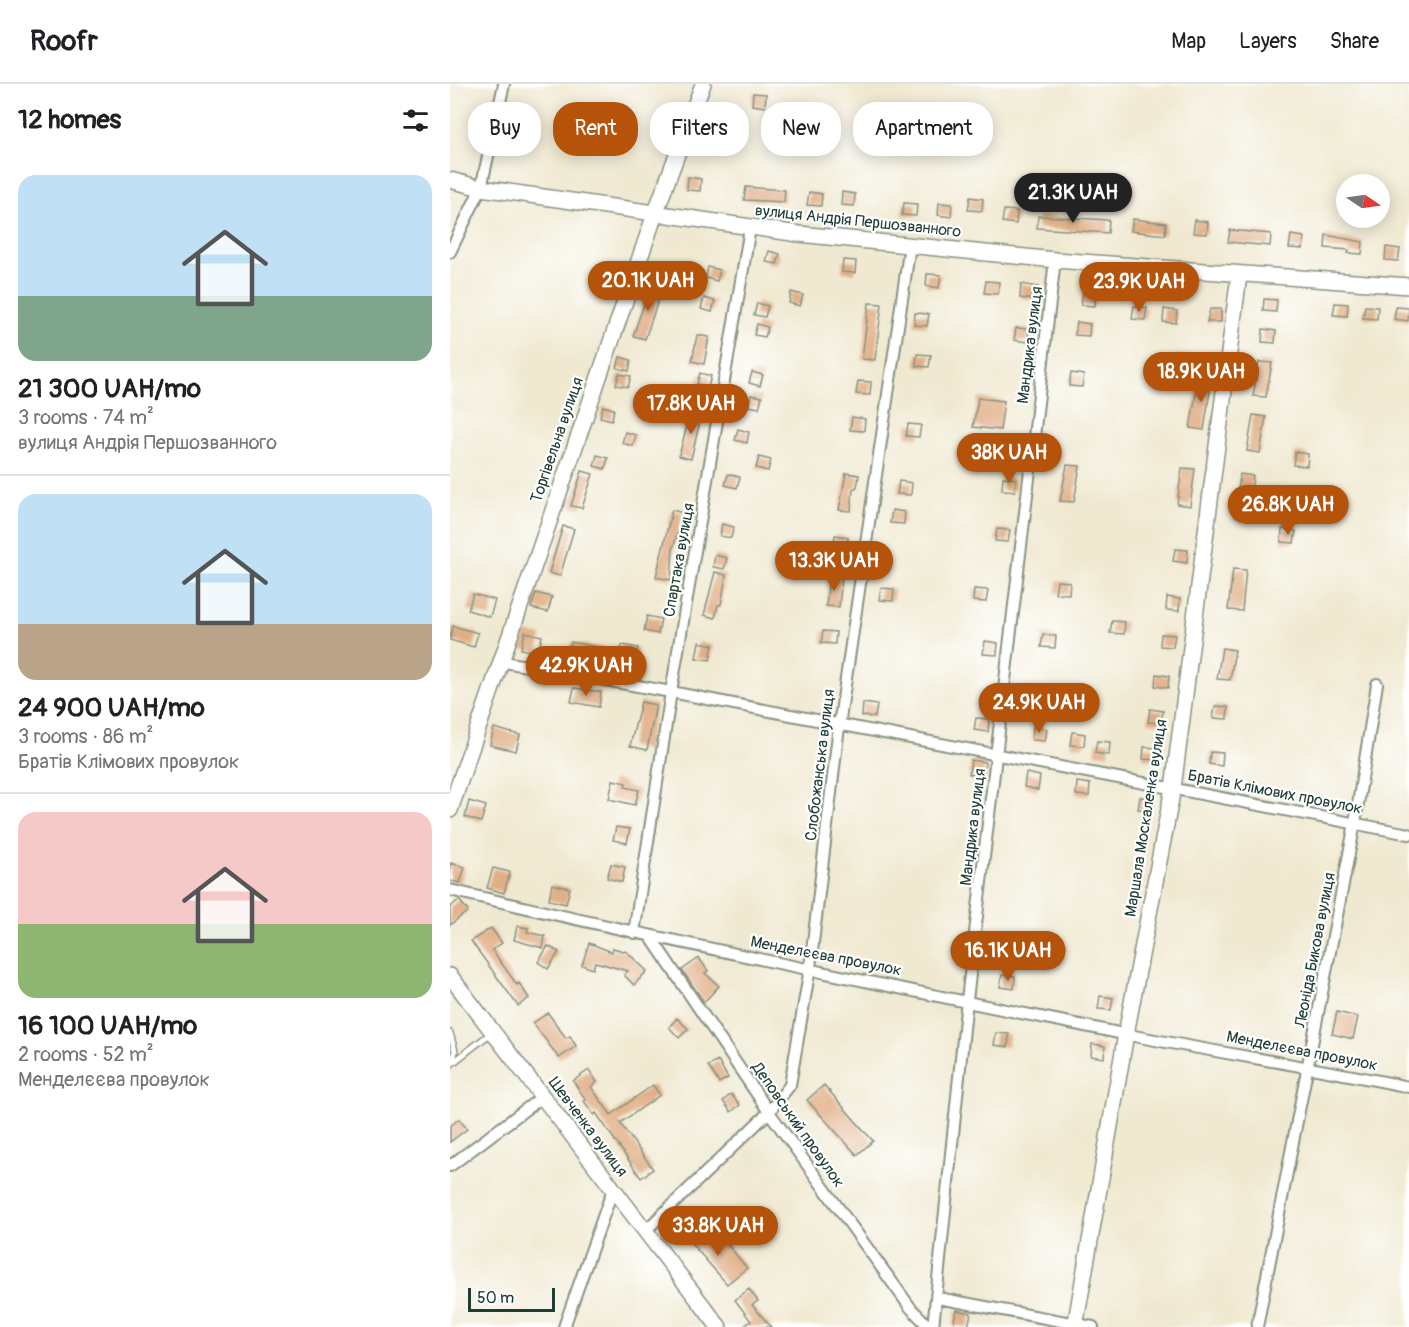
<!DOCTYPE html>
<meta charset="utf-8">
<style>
body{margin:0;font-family:Pangolin,sans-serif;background:#f6f6f6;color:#202124;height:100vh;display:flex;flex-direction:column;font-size:22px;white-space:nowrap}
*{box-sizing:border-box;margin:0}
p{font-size:20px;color:#757577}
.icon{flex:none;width:33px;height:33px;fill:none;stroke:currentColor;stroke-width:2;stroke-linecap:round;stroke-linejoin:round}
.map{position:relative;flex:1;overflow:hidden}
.details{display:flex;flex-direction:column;background:#fff;width:450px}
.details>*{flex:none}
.top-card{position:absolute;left:18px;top:18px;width:570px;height:54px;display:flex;gap:12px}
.needle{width:39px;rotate:103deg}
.fabs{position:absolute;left:886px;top:90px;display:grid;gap:12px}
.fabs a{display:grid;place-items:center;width:54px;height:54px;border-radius:50%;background:#fff;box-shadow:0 3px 15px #0003;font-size:30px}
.scale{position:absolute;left:18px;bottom:15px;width:87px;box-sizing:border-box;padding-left:6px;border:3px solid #1f3d34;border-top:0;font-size:16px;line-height:21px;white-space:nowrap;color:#1f3d34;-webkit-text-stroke:4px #fff;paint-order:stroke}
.price{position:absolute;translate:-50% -51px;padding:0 14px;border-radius:21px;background:#b45309;color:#fff;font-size:20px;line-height:39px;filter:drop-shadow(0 2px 3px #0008)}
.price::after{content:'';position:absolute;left:50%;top:36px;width:18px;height:14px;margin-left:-9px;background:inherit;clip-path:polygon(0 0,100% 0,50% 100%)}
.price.current{background:#222;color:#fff}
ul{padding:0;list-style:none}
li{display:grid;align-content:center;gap:12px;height:318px;padding:0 18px}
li+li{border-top:2px solid #e0e0e0}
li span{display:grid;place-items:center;height:186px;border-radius:18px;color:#555}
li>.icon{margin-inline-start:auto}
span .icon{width:108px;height:108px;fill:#fffc;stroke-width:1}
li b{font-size:26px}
h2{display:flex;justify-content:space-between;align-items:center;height:72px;padding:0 18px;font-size:26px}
.tag{padding:0 21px;border-radius:24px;background:#fff;box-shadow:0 3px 15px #0003;font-size:21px;line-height:54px}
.tag.current{background:#b45309;color:#fff}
header{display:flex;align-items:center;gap:36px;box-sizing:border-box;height:84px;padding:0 30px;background:#fff;border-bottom:2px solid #e0e0e0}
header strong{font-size:28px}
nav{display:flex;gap:33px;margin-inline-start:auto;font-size:21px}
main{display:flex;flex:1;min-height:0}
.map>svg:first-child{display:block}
.building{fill:#e1af86}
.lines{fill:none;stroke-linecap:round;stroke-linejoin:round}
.lane-casing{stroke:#889382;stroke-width:8}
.street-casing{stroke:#889382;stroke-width:14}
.secondary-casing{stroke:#889382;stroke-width:18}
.lane{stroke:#fff;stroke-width:5}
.street{stroke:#fff;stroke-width:10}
.secondary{stroke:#fff;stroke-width:15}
.labels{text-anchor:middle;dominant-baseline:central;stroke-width:4.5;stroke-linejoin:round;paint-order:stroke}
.street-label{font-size:16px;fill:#1f3d34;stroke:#fff}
</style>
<header>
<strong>Roofr</strong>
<nav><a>Map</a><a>Layers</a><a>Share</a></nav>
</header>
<main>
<section class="details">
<h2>12 homes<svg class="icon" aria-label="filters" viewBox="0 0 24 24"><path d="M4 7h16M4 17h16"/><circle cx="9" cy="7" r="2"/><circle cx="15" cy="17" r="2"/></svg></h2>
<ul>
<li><span style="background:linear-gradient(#bfe0f5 65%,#7fa58c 0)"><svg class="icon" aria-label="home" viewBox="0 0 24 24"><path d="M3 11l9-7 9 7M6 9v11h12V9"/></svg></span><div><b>21 300 UAH/mo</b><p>3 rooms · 74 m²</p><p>вулиця Андрія Першозванного</p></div></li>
<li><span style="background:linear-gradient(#bfe0f5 70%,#b9a48a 0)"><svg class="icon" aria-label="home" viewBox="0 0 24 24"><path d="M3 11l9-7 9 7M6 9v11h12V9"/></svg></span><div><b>24 900 UAH/mo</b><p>3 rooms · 86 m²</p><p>Братів Клімових провулок</p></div></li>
<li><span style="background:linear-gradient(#f6c9c9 60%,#8fb573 0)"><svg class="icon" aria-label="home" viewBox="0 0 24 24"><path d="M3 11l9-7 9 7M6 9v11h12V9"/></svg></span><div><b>16 100 UAH/mo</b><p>2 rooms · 52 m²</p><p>Менделєєва провулок</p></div></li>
</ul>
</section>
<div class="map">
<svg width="959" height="1243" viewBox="0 0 959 1243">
<rect width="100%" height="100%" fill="#fff"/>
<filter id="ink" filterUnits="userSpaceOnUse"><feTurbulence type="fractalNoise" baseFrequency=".0167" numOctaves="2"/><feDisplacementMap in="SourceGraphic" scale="12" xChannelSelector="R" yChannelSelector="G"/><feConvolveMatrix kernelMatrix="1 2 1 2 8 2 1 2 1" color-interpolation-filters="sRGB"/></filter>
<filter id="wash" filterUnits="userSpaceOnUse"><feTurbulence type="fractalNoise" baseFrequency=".008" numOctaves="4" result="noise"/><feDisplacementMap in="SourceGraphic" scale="24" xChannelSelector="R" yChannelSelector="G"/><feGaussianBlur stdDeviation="1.35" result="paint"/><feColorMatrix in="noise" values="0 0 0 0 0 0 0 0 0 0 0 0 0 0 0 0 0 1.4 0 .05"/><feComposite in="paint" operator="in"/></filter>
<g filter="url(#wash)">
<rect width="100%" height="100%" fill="#f0e9d1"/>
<g id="blocks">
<path class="building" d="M303 9 316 10 315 23 302 21Z
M238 93 251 95 250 107 237 106Z
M296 103 335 106 334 118 294 116Z
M359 108 372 110 371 122 357 121Z
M392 108 405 110 404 122 391 121Z
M520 113 533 115 532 127 518 126Z
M454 119 467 120 466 132 452 131Z
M489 119 502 120 501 133 488 131Z
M554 126 567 127 566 140 552 138Z
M588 132 659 136 658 149 587 144Z
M683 135 716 139 715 151 681 147Z
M745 136 758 138 757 150 743 149Z
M780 146 821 150 820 162 778 158Z
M841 151 854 153 853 165 839 164Z
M876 151 913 158 912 170 898 169 899 166 875 164Z
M936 163 950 165 948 177 935 176Z
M319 167 330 170 327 180 316 178Z
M393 176 406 177 405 189 392 188Z
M258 183 270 186 267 197 256 194Z
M477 190 491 191 489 204 476 202Z
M536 197 549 198 548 210 534 209Z
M571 200 589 203 587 216 570 214Z
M200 202 212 205 195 255 183 252Z
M341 208 353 211 350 222 339 219Z
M633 208 646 209 645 222 631 221Z
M254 214 265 217 262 228 251 225Z
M814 215 827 216 826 228 813 227Z
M307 219 318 222 315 233 304 231Z
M419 219 432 220 425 276 412 275Z
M885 219 898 220 897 232 883 231Z
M684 222 697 224 695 236 682 235Z
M915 222 928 223 927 235 913 234Z
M946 223 959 224 958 237 944 235Z
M714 225 727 227 726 239 713 238Z
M760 225H771V238H757Z
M465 229 479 230 477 242 464 241Z
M627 238 640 240 639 252 625 251Z
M307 240 318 243 315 253 304 251Z
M566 244 579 245 578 258 564 256Z
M813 245 826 247 825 259 812 258Z
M247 251 259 253 254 280 242 277Z
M467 270 481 271 479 283 466 282Z
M725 271 739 272 737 285 724 283Z
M170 273 181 276 179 287 167 284Z
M809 278 822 279 816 313 803 312Z
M302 288 313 291 310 302 299 299Z
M250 289 261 292 258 303 247 300Z
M621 289 634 291 632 303 619 302Z
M169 290 181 292 178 303 166 301Z
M749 292 762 294 754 346 740 344Z
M408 297 421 298 420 311 406 310Z
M301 311 312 313 309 324 298 322Z
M528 314 554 317 550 346 523 343Z
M153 322 164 325 162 336 150 333Z
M241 326 252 329 241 375 229 372Z
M803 331 816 333 810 369 797 367Z
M402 333 415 335 414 347 400 346Z
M458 340 471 341 469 353 456 352Z
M288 345 299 348 297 359 285 356Z
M175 348 186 351 183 362 172 359Z
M555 357 568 359 567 371 554 370Z
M845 368 858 370 857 382 843 381Z
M147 371 158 374 155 385 144 382Z
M309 373 321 376 318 387 306 384Z
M617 381 630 382 624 418 610 417Z
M732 384 745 385 740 422 727 420Z
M132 387 143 390 132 424 121 422Z
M396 389 409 391 407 403 403 405 401 427 389 426Z
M278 390 290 393 287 404 275 401Z
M790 390 803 392 799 433 785 432Z
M553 393 566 395 565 407 552 406Z
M449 397 462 399 461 411 447 410Z
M222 426 233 429 223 465 221 496 206 493Z
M442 426 455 428 454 440 440 439Z
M272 440 284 443 281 454 270 452Z
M113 442 124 445 110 492 99 489Z
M547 445 560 446 558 458 545 457Z
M832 445 846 447 844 459 831 458Z
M385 451 398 453 397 465 383 464Z
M725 465 738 466 737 479 723 477Z
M265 471 277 474 274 485 263 483Z
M783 485 796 486 792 527 778 526Z
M265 488 276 491 271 521H268L265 534 254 531Z
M379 492 392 494 389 523 376 522Z
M607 497 620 498 619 510 605 509Z
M431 504 444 505 443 517 429 516Z
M524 505 538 506 536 518 523 517Z
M86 509 102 513 98 528 81 524Z
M23 510 45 516 40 533 18 526Z
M717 513 730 515 729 527 716 526Z
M197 532 211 535 208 550 194 547Z
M662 537 675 538 674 550 660 549Z
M3 542 28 549 24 563 0 556Z
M373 547 386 548 385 560 371 559Z
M75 548 92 552 88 569 71 565Z
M593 550 606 552 605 564 591 563Z
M711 550 725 551 723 563 710 562Z
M535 557 548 559 547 571 533 570Z
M121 558 171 567 172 561 188 564 183 586 118 572Z
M249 558 263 561 260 576 246 574Z
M772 564 785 566 780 596 767 595Z
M706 590 719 592 718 604 705 602Z
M124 604 151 608 149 623 121 618Z
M584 609 597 610 596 622 582 621Z
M191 618 206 621 197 666 180 662Z
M413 619 427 621 425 633 412 632Z
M765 622 778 623 777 635 763 634Z
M700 625 713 627 711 639 698 638Z
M526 634 539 635 538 648 524 646Z
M583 643 597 645 595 657 582 656Z
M44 644 70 651 66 667 40 661Z
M622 648 635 650 634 662 620 661Z
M647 657 660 658 659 671 645 669Z
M694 663 707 664 706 676 693 675Z
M760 668 773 669 772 682 759 680Z
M521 676 535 678 533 693 519 690Z
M576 689 590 692 588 706 574 703Z
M163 696 176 699 175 703 189 706 185 721 159 715Z
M627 698 640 700 639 712 626 711Z
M690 713 703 714 701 726 688 725Z
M19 717 36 722 31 738 15 733Z
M166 743 180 745 177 759 163 756Z
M0 779 15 783 10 799 0 797Z
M161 780 175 783 172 798 157 794Z
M43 784 60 788 54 809 37 804Z
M102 800 120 804 116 820 99 816Z
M9 816 18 827 0 841V823Z
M67 842 78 844 77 848 95 852 93 864 64 856Z
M41 844 52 859 42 866 67 901 69 899 79 914 68 922 21 857Z
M139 859 162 868 163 864 177 868 197 887 184 901 174 891 178 887 145 878 143 885 132 881Z
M98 862 109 868 98 885 88 878Z
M249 874 258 887 255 889 269 902 254 918 232 886Z
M552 891 565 892 564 905 550 903Z
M650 912 663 914 661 926 648 925Z
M887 928 908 933 903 955 882 950Z
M98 929 116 954 120 952 126 962 109 974 83 939Z
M227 934 238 945 229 954 219 943Z
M546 949 559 950 558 963 544 961Z
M642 960 655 962 654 974 641 972Z
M268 977 278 994 269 999 258 982Z
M139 986 147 998 141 1003 161 1031 203 1001 210 1011 170 1039 203 1085 191 1094 146 1029 144 1031 134 1017 136 1016 123 997Z
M374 1001 423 1057 407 1071 357 1016Z
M281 1010 290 1021 281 1028 273 1017Z
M9 1035 17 1045 0 1058V1042Z
M246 1144 262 1164 273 1155 297 1184 277 1200 235 1152Z
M299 1205 308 1217 302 1221 321 1243H293L301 1237 285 1216Z
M506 1226 521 1229 518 1243 503 1242Z"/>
</g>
</g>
<g filter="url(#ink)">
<use href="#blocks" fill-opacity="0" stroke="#889382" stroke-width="1.5"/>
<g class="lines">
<defs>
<path id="lane" d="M0 949 5 967 3 978
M0 981 41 949"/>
<path id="street" d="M0 168 31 104 54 0
M49 577 221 608 959 750
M0 806C223 859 449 904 674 950 769 969 864 983 959 1003
M184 849 221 608 300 144
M200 852 319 1028 460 1223 479 1243
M0 1082 92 1013
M195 1147 319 1028 340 1001 360 884 389 642 460 161
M488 1214 643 1243
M114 1243 163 1105
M483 1243 517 916 605 176
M807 1243 905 739 927 600"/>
<path id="secondary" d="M0 96 31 104 349 150 605 176 959 202
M0 726 205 130 253 0
M0 892 269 1243
M625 1243 676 950 723 704 789 191"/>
</defs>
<use href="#lane" class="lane-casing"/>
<use href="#street" class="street-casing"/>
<use href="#secondary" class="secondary-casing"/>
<use href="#lane" class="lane"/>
<use href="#street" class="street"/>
<use href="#secondary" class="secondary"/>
</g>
</g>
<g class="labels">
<g class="street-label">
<text transform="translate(408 137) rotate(6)">вулиця Андрія Першозванного</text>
<text transform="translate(580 261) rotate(-83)">Мандрика вулиця</text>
<text transform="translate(107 356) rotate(-71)">Торгівельна вулиця</text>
<text transform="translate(229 476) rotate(-80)">Спартака вулиця</text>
<text transform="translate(370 681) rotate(-83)">Слобожанська вулиця</text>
<text transform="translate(825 708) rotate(11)">Братів Клімових провулок</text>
<text transform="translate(696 734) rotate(-81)">Маршала Москаленка вулиця</text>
<text transform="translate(523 743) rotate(-83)">Мандрика вулиця</text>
<text transform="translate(865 866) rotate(-79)">Леоніда Бикова вулиця</text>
<text transform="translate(376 872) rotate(11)">Менделєєва провулок</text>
<text transform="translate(852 967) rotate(11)">Менделєєва провулок</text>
<text transform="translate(348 1041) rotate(55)">Деповський провулок</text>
<text transform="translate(138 1043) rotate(53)">Шевченка вулиця</text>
</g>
</g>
</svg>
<div class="fabs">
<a><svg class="needle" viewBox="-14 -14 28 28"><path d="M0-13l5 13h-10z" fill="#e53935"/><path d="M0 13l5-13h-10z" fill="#757577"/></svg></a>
</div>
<div class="scale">50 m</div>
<b class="price current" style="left:623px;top:140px">21.3K UAH</b>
<b class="price" style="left:198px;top:228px">20.1K UAH</b>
<b class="price" style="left:689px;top:229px">23.9K UAH</b>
<b class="price" style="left:751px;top:319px">18.9K UAH</b>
<b class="price" style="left:241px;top:351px">17.8K UAH</b>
<b class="price" style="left:559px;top:400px">38K UAH</b>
<b class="price" style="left:838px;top:452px">26.8K UAH</b>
<b class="price" style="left:384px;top:508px">13.3K UAH</b>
<b class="price" style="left:136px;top:613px">42.9K UAH</b>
<b class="price" style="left:589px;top:650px">24.9K UAH</b>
<b class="price" style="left:558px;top:898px">16.1K UAH</b>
<b class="price" style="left:268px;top:1173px">33.8K UAH</b>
<div class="top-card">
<a class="tag">Buy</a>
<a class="tag current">Rent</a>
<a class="tag">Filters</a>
<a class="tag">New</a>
<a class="tag">Apartment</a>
</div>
</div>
</main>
